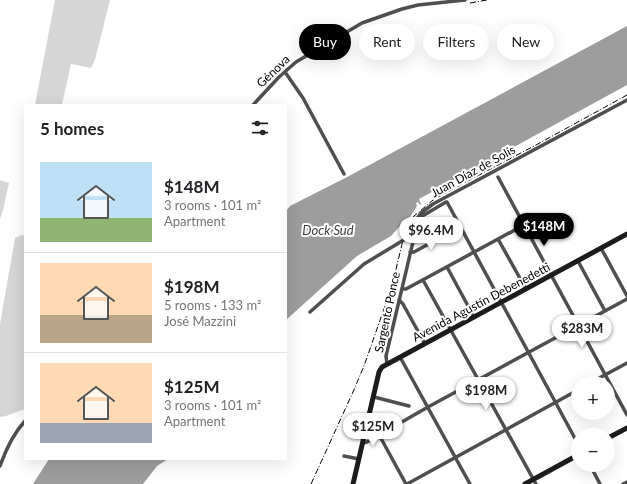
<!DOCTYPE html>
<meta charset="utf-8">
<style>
body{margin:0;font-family:Lato,sans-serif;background:#f6f6f6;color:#202124;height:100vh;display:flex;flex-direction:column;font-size:15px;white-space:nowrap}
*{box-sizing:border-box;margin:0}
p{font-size:13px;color:#757577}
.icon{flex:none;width:22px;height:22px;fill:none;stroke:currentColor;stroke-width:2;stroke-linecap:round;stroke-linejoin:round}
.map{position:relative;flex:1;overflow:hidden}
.sheet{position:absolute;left:24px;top:104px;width:263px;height:356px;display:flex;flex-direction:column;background:#fff;border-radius:0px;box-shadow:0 4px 16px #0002}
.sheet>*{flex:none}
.guide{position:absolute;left:299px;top:24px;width:268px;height:36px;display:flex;gap:8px}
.controls{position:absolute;left:571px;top:376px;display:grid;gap:8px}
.controls a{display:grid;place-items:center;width:44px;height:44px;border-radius:50%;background:#fff;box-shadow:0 4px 16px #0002;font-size:20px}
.price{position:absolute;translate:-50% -34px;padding:0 9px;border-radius:14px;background:#fff;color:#222;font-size:13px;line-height:26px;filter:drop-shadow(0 1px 2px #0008)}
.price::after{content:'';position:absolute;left:50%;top:24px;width:12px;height:9px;margin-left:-6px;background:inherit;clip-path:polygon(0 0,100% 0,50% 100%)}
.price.active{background:#000;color:#fff}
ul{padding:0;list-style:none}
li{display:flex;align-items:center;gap:12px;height:100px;padding:0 16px}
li+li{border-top:1px solid #e0e0e0}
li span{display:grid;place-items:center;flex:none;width:112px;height:80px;border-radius:0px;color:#555}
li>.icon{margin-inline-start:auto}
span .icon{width:48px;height:48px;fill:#fffc;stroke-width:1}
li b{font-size:17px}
h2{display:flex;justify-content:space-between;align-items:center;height:48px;padding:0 16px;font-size:17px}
.chip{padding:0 14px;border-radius:18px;background:#fff;box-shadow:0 4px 16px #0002;font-size:14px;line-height:36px}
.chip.active{background:#000;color:#fff}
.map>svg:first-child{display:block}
.green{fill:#d6d6d6}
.water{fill:#9d9d9d}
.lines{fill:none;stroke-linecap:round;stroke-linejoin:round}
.minor{stroke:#4f4f4f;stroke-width:3.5}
.secondary{stroke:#1c1c1c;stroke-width:5}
.rail{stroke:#000;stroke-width:1;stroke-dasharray:6 2 1 2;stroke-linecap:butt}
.labels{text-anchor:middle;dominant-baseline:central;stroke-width:4;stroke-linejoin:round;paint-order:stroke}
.street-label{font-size:12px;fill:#000;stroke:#fff}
.water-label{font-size:13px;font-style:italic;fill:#3e3e3e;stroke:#fff}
</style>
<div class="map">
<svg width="627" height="484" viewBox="0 0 627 484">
<rect width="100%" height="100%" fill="#fff"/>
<path class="green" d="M55 0H110L95 60 91 68 71 64 62 105H35Z
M0 180 9 183 3 210 0 219Z
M21 235 25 236V409L6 416 0 417V324L15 238Z"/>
<path class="water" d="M627 26V85L419 199 421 204 420 205 418 202 416 203 417 206 410 217 401 222V225L391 236 357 256 286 320V211L290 206 349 176Z
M49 459H168L157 466 143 484H33Z"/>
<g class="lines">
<path class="minor" d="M285 72 303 98 344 174
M253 105 279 77 296 62 362 23 402 9 418 5 465 0
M498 177 627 415
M419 218 446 202H447L578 444
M498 239 526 289
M601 248 627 296
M410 252H414L460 227
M578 261 605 311
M447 267 474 317
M423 280 536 484
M402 289H406L524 225
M399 300 403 304 425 344
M310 312 364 264 407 238 410 229 421 213 433 204 627 100
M400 357 470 484
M387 364 386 356 417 225 418 219
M590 383 627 363
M374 397 409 406
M368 420 372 422 406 484
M363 443 367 442 428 407 627 299
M344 456 359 459
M590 465 600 484
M0 466C6 449 13 434 25 421
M407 484 578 390
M623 484 627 482"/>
<path class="secondary" d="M608 438 627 428
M353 484 379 372 382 367 627 234
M525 484 578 455"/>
<path class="rail" d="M470 3 487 0
M311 484 353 392 364 366 392 286 403 240 408 225 414 216 426 206 433 200 464 183 536 145 627 95"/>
</g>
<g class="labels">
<g class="street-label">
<text transform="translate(273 71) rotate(-44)">Génova</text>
<text transform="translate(473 171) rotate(-29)">Juan Díaz de Solís</text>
<text transform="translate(481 302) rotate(-28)">Avenida Agustín Debenedetti</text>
<text transform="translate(387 312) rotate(-78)">Sargento Ponce</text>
</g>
<g class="water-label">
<text x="328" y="230">Dock Sud</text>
</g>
</g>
</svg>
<div class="controls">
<a>+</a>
<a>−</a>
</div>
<b class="price active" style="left:544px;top:247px">$148M</b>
<b class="price" style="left:431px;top:251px">$96.4M</b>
<b class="price" style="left:582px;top:349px">$283M</b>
<b class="price" style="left:486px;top:411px">$198M</b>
<b class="price" style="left:373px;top:447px">$125M</b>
<div class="guide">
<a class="chip active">Buy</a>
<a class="chip">Rent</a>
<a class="chip">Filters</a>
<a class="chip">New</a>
</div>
<section class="sheet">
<h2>5 homes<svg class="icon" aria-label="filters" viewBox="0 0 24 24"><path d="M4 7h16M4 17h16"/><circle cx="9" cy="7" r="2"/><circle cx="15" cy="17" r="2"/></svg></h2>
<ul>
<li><span style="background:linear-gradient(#bfe0f5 70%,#8fb573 0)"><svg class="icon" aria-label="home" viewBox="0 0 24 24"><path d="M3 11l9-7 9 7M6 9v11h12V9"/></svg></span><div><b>$148M</b><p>3 rooms · 101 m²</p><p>Apartment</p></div></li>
<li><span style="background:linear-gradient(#ffd9b3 65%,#b9a48a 0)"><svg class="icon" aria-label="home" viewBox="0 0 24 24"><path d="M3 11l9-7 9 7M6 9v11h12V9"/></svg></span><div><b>$198M</b><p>5 rooms · 133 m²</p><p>José Mazzini</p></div></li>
<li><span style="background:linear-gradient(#ffd9b3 75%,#9aa5b1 0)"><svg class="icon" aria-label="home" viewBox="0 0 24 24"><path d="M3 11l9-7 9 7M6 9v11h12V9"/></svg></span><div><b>$125M</b><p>3 rooms · 101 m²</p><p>Apartment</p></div></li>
</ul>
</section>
</div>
